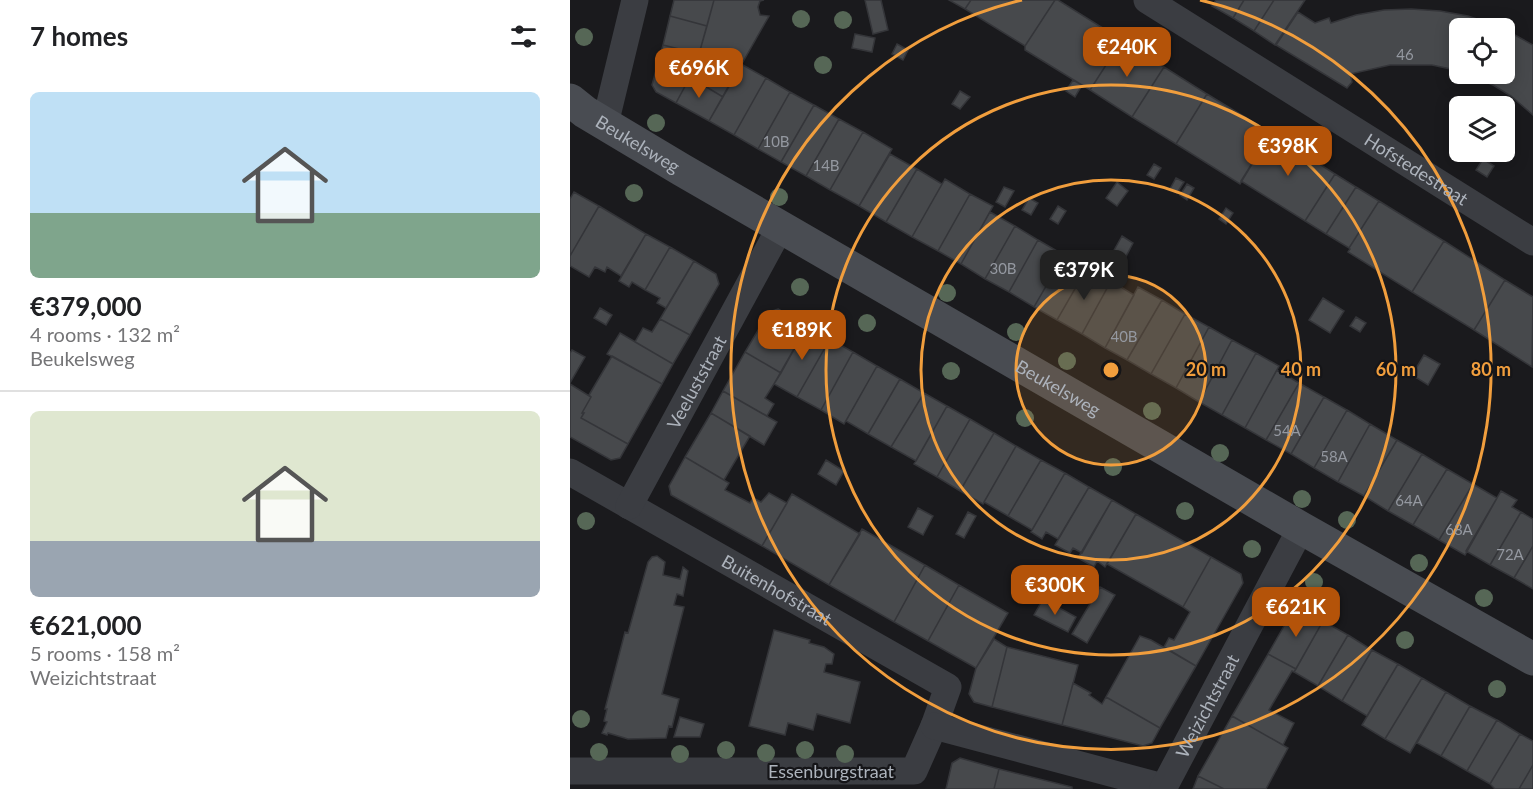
<!DOCTYPE html>
<meta charset="utf-8">
<style>
body{margin:0;font-family:Lato,sans-serif;background:#f6f6f6;color:#202124;height:100vh;display:flex;flex-direction:column;font-size:22px;white-space:nowrap}
*{box-sizing:border-box;margin:0}
p{font-size:20px;color:#757577}
.icon{flex:none;width:33px;height:33px;fill:none;stroke:currentColor;stroke-width:2;stroke-linecap:round;stroke-linejoin:round}
.map{position:relative;flex:1;overflow:hidden}
.drawer{display:flex;flex-direction:column;background:#fff;width:570px}
.drawer>*{flex:none}
.fabs{position:absolute;left:879px;top:18px;display:grid;gap:12px}
.fabs a{display:grid;place-items:center;width:66px;height:66px;border-radius:9px;background:#fff;box-shadow:0 3px 15px #0003;font-size:30px}
.price{position:absolute;translate:-50% -51px;padding:0 14px;border-radius:12px;background:#b45309;color:#fff;font-size:20px;line-height:39px;filter:drop-shadow(0 2px 3px #0008)}
.price::after{content:'';position:absolute;left:50%;top:36px;width:18px;height:14px;margin-left:-9px;background:inherit;clip-path:polygon(0 0,100% 0,50% 100%)}
.price.current{background:#222;color:#fff}
ul{padding:0;list-style:none}
li{display:grid;align-content:center;gap:12px;height:318px;padding:0 30px}
li+li{border-top:2px solid #e0e0e0}
li span{display:grid;place-items:center;height:186px;border-radius:9px;color:#555}
li>.icon{margin-inline-start:auto}
span .icon{width:108px;height:108px;fill:#fffc;stroke-width:1}
li b{font-size:26px}
h2{display:flex;justify-content:space-between;align-items:center;height:72px;padding:0 30px;font-size:26px}
main{display:flex;flex:1;min-height:0}
.map>svg:first-child{display:block}
.building{fill:#47494c;stroke:#343539;stroke-width:1.5}
.lines{fill:none;stroke-linecap:round;stroke-linejoin:round}
.minor{stroke:#3b3d42;stroke-width:27}
.secondary{stroke:#494c52;stroke-width:33}
.tree{fill:#566756}
.ring{fill:none;stroke:#f19e3d;stroke-width:3}
.labels{text-anchor:middle;dominant-baseline:central;stroke-width:4.5;stroke-linejoin:round;paint-order:stroke}
.number-label{font-size:15px;fill:#9498a0}
.street-label{font-size:18px;fill:#adb3bc;stroke:#151518}
.centre{fill:#f19e3d;stroke:#151518;stroke-width:3}
.ring-label{font-size:18px;text-anchor:middle;font-weight:bold;fill:#f19e3d;stroke:#151518;stroke-width:4.5;stroke-linejoin:round;paint-order:stroke}
</style>
<main>
<section class="drawer">
<h2>7 homes<svg class="icon" aria-label="filters" viewBox="0 0 24 24"><path d="M4 7h16M4 17h16"/><circle cx="9" cy="7" r="2"/><circle cx="15" cy="17" r="2"/></svg></h2>
<ul>
<li><span style="background:linear-gradient(#bfe0f5 65%,#7fa58c 0)"><svg class="icon" aria-label="home" viewBox="0 0 24 24"><path d="M3 11l9-7 9 7M6 9v11h12V9"/></svg></span><div><b>€379,000</b><p>4 rooms · 132 m²</p><p>Beukelsweg</p></div></li>
<li><span style="background:linear-gradient(#dfe7d0 70%,#9aa5b1 0)"><svg class="icon" aria-label="home" viewBox="0 0 24 24"><path d="M3 11l9-7 9 7M6 9v11h12V9"/></svg></span><div><b>€621,000</b><p>5 rooms · 158 m²</p><p>Weizichtstraat</p></div></li>
</ul>
</section>
<div class="map">
<svg width="963" height="789" viewBox="0 0 963 789">
<rect width="100%" height="100%" fill="#1a1a1d"/>
<path class="building" d="M104 0H144L137 26 100 16Z
M144 0H194L190 1 188 7 190 15 199 16 153 97 115 74 121 52 129 54Z
M295 0H311L318 30 303 34Z
M379 0H401L395 9Z
M401 0H485L455 46 395 9Z
M485 0H488L552 40 520 90 455 50V46Z
M646 0H674L663 18 642 6Z
M674 0H704L684 31 663 18Z
M704 0H735L705 45 684 31Z
M841 9 870 11 898 16 933 28H890V71L862 65H820L780 74 782 82 777 88 706 45 728 12 745 23 759 18 761 23 786 15 814 10Z
M100 16 137 26 129 54 93 45Z
M934 29 963 45V115L941 96 923 85 898 74H934Z
M285 34 305 38 302 52 282 48Z
M552 40 594 67 562 117 520 90Z
M327 44 338 50 333 60 322 54Z
M93 45 121 52 115 74 120 77 106 103 86 92 82 85Z
M171 64 196 78 164 135 139 121Z
M594 67 637 94 606 144 562 117Z
M120 77 153 97 139 121 106 103Z
M196 78 220 92 188 149 164 135Z
M503 80 512 85 505 97 496 91Z
M390 91 400 97 390 109 382 104Z
M220 92 244 105 211 162 188 149Z
M637 94 701 133 670 184 606 144Z
M244 105 269 119 236 176 211 162Z
M269 119 293 132 260 190 236 176Z
M293 132 322 149 289 206 260 190Z
M701 133 765 174 735 221 671 181Z
M320 154 347 169 316 222 289 206Z
M913 159 924 166 917 177 906 170Z
M584 164 591 168 584 179 577 175Z
M347 169 372 184 342 237 316 222Z
M765 174 786 187 756 234 735 221Z
M606 178 614 182 607 193 600 189Z
M375 179 400 194 368 251 342 237Z
M547 182 558 191 547 206 536 198Z
M617 184 624 188 617 200 610 195Z
M434 187 444 191 435 207 426 202Z
M786 187 809 201 779 248 756 234Z
M4 192 29 206 0 256V199Z
M400 194 423 206 391 264 368 251Z
M459 198 468 203 461 215 452 210Z
M809 201 874 241 842 292 778 252 780 249 779 248Z
M29 206 76 234 51 276 37 267 35 272 25 267 19 277 0 266V256Z
M488 206 496 211 488 224 480 219Z
M656 208 663 213 656 224 649 219Z
M420 212 445 226 415 279 391 264Z
M445 226 468 240 439 292 415 279Z
M76 234 100 247 75 290 62 282 59 287 49 281Z
M552 236 563 243 550 268 538 261Z
M468 240 494 255 464 307 439 292Z
M874 241 935 280 904 330 842 292Z
M100 247 124 261 96 308 87 303 90 298 75 290Z
M494 255 517 268 487 320 464 307Z
M124 261 146 274 149 284 120 335 90 319Z
M517 268 541 281 512 334 487 320Z
M935 280 963 297 962 367 904 330Z
M541 281 564 295 535 348 512 334Z
M568 287 592 300 557 360 535 348Z
M753 298 774 311 760 333 739 320Z
M592 300 615 314 581 374 557 360Z
M30 308 42 315 36 325 24 318Z
M208 309 237 326 211 373 175 352 199 312Z
M615 314 639 327 606 388 581 374Z
M786 317 796 323 790 332 780 326Z
M90 319 120 335 103 364 65 342 73 328 82 332Z
M237 326 260 339 227 397 204 384Z
M639 327 662 340 629 402 606 388Z
M50 333 103 364 92 384 37 354Z
M260 339 283 352 251 410 227 397Z
M662 340 686 353 652 415 629 402Z
M2 350 15 357 0 383V353Z
M175 352 211 373 195 398 204 404 197 416 153 391Z
M283 352 307 366 274 424 251 410Z
M686 353 709 366 675 428 652 415Z
M854 355 870 364 858 385 842 375Z
M42 356 92 384 58 444 11 418 14 413H12L21 397 19 395Z
M307 366 330 379 298 434 276 421Z
M707 370 729 383 696 440 675 428Z
M330 379 354 393 321 447 298 434Z
M729 383 754 397 721 454 696 440Z
M0 384 21 397 12 413H14L11 418 58 444 50 458 41 460 0 437Z
M153 391 207 422 194 445 141 413Z
M354 393 377 406 346 461 321 447Z
M754 397 777 410 744 468 721 454Z
M377 406 400 419 367 477 344 464Z
M777 410 800 424 768 482 744 468Z
M141 413 180 436 154 480 115 457Z
M400 419 424 433 390 491 367 477Z
M800 424 827 440 794 496 768 482Z
M424 433 446 446 413 504 390 491Z
M827 440 852 454 818 511 794 496Z
M446 446 471 460 438 516 414 502Z
M852 454 877 469 843 525 818 511Z
M115 457 159 483 155 490 180 503 183 498 191 502 199 493 217 503 192 546 101 495 99 486Z
M256 460 274 471 266 485 248 474Z
M471 460 495 473 462 530 438 516Z
M877 469 903 484 869 540 843 525Z
M495 473 519 487 488 539 476 532 472 539 461 532Z
M903 484 927 498 895 555 869 540Z
M519 487 542 500 512 553 503 548 500 553 485 545Z
M931 491 947 500 942 507 951 512 920 565 896 551Z
M222 494 290 534 259 585 192 546Z
M542 500 566 514 535 567 527 561 524 567 508 558Z
M348 508 363 516 353 535 338 527Z
M398 512 406 516 394 538 386 534Z
M951 512 963 519V546L944 578 920 565Z
M566 514 641 557 613 607 537 564Z
M292 529 355 565 324 622 259 585Z
M963 546V589L944 578Z
M87 556 95 562 93 575 110 579 113 567 118 571 113 596 107 594 104 605 114 607 92 694 109 699 102 727 99 726 96 738 58 739 38 733 37 735 32 733 37 722 34 721 37 709H35L55 632 58 633 78 562 82 557Z
M641 557 671 574 673 583 626 666 594 647 599 638 604 640 620 612 613 607Z
M355 565 389 585 358 641 324 622Z
M389 585 438 613 406 668 358 641Z
M530 587 545 595 517 643 502 634Z
M473 599 506 617 498 632 464 615Z
M731 609 753 621 726 669 698 654 722 612Z
M753 621 778 635 748 686 724 672Z
M204 630 240 640 239 643 254 647 264 654 262 664H256L254 672 290 682 280 723 247 714 243 730 218 723 215 735 179 726Z
M778 635 802 650 772 701 748 686Z
M570 636 581 640 626 666 590 728 536 697Z
M424 639 437 647 422 707 404 702 399 694 406 668Z
M437 647 508 665 492 725 422 707Z
M802 650 828 664 797 716 772 701Z
M698 654 726 669 724 672 722 671 699 710 724 723 713 745 662 716Z
M828 664 852 678 815 739 792 725Z
M852 678 876 692 840 753 815 739Z
M503 683 521 693 519 695 532 704 536 697 590 728 582 743 573 746 492 725Z
M876 692 900 706 871 756 847 743Z
M900 706 927 720 897 771 871 756Z
M662 716 718 748 696 789H654L628 776Z
M110 717 134 724 130 737H104Z
M927 720 950 734 920 784 897 771Z
M950 734 963 741V765L949 789H925L920 784Z
M390 758 429 769 424 789H376L382 763Z
M963 765V789H949Z
M429 769 502 787V789H424Z
M628 776 654 789H623Z"/>
<g class="lines">
<g class="minor">
<path id="s1" d="M577 0 963 242"/>
<path d="M35 124 65 0"/>
<path id="s2" d="M0 472 378 687 364 726 344 771H0"/>
<path id="s3" d="M59 506 211 226"/>
<path d="M364 726 593 787"/>
<path id="s4" d="M593 789 731 528"/>
</g>
<path class="secondary" id="s5" d="M0 100 15 112 112 170 731 528 963 659"/>
</g>
<g class="tree">
<circle cx="231" cy="19" r="9"/>
<circle cx="273" cy="20" r="9"/>
<circle cx="14" cy="37" r="9"/>
<circle cx="253" cy="65" r="9"/>
<circle cx="86" cy="123" r="9"/>
<circle cx="64" cy="193" r="9"/>
<circle cx="209" cy="197" r="9"/>
<circle cx="230" cy="287" r="9"/>
<circle cx="377" cy="293" r="9"/>
<circle cx="297" cy="323" r="9"/>
<circle cx="446" cy="332" r="9"/>
<circle cx="497" cy="361" r="9"/>
<circle cx="381" cy="371" r="9"/>
<circle cx="582" cy="411" r="9"/>
<circle cx="455" cy="418" r="9"/>
<circle cx="650" cy="453" r="9"/>
<circle cx="543" cy="467" r="9"/>
<circle cx="732" cy="499" r="9"/>
<circle cx="615" cy="511" r="9"/>
<circle cx="777" cy="520" r="9"/>
<circle cx="16" cy="521" r="9"/>
<circle cx="682" cy="549" r="9"/>
<circle cx="849" cy="563" r="9"/>
<circle cx="744" cy="582" r="9"/>
<circle cx="914" cy="598" r="9"/>
<circle cx="835" cy="640" r="9"/>
<circle cx="927" cy="689" r="9"/>
<circle cx="11" cy="719" r="9"/>
<circle cx="156" cy="750" r="9"/>
<circle cx="235" cy="750" r="9"/>
<circle cx="29" cy="752" r="9"/>
<circle cx="196" cy="753" r="9"/>
<circle cx="110" cy="754" r="9"/>
<circle cx="275" cy="754" r="9"/>
</g>
<circle cx="541" cy="370" r="95" fill="#f19e3d" fill-opacity=".12"/>
<g class="ring">
<circle cx="541" cy="370" r="95"/>
<circle cx="541" cy="370" r="190"/>
<circle cx="541" cy="370" r="285"/>
<path d="M630 0A380 380 0 1 1 452 0"/>
</g>
<g class="labels">
<g class="number-label">
<text x="835" y="54">46</text>
<text x="206" y="141">10B</text>
<text x="256" y="165">14B</text>
<text x="433" y="268">30B</text>
<text x="554" y="336">40B</text>
<text x="717" y="430">54A</text>
<text x="764" y="456">58A</text>
<text x="839" y="500">64A</text>
<text x="889" y="529">68A</text>
<text x="940" y="554">72A</text>
</g>
<g class="street-label">
<text stroke="none"><textPath href="#s5" startOffset="81">Beukelsweg</textPath></text>
<text stroke="none"><textPath href="#s1" startOffset="318">Hofstedestraat</textPath></text>
<text stroke="none"><textPath href="#s3" startOffset="141">Veeluststraat</textPath></text>
<text stroke="none"><textPath href="#s5" startOffset="567">Beukelsweg</textPath></text>
<text stroke="none"><textPath href="#s2" startOffset="238">Buitenhofstraat</textPath></text>
<text stroke="none"><textPath href="#s4" startOffset="94">Weizichtstraat</textPath></text>
<text x="261" y="771">Essenburgstraat</text>
</g>
</g>
<circle cx="541" cy="370" r="9" class="centre"/>
<g class="ring-label">
<text x="636" y="376">20 m</text>
<text x="731" y="376">40 m</text>
<text x="826" y="376">60 m</text>
<text x="921" y="376">80 m</text>
</g>
</svg>
<div class="fabs">
<a><svg class="icon" aria-label="locate" viewBox="0 0 24 24"><circle cx="12" cy="12" r="6"/><path d="M12 2v4M12 18v4M2 12h4M18 12h4"/></svg></a>
<a><svg class="icon" aria-label="layers" viewBox="0 0 24 24"><path d="M12 4l9 5-9 5-9-5zM3 14l9 5 9-5"/></svg></a>
</div>
<b class="price" style="left:557px;top:78px">€240K</b>
<b class="price" style="left:129px;top:99px">€696K</b>
<b class="price" style="left:718px;top:177px">€398K</b>
<b class="price current" style="left:514px;top:301px">€379K</b>
<b class="price" style="left:232px;top:361px">€189K</b>
<b class="price" style="left:485px;top:616px">€300K</b>
<b class="price" style="left:726px;top:638px">€621K</b>
</div>
</main>
